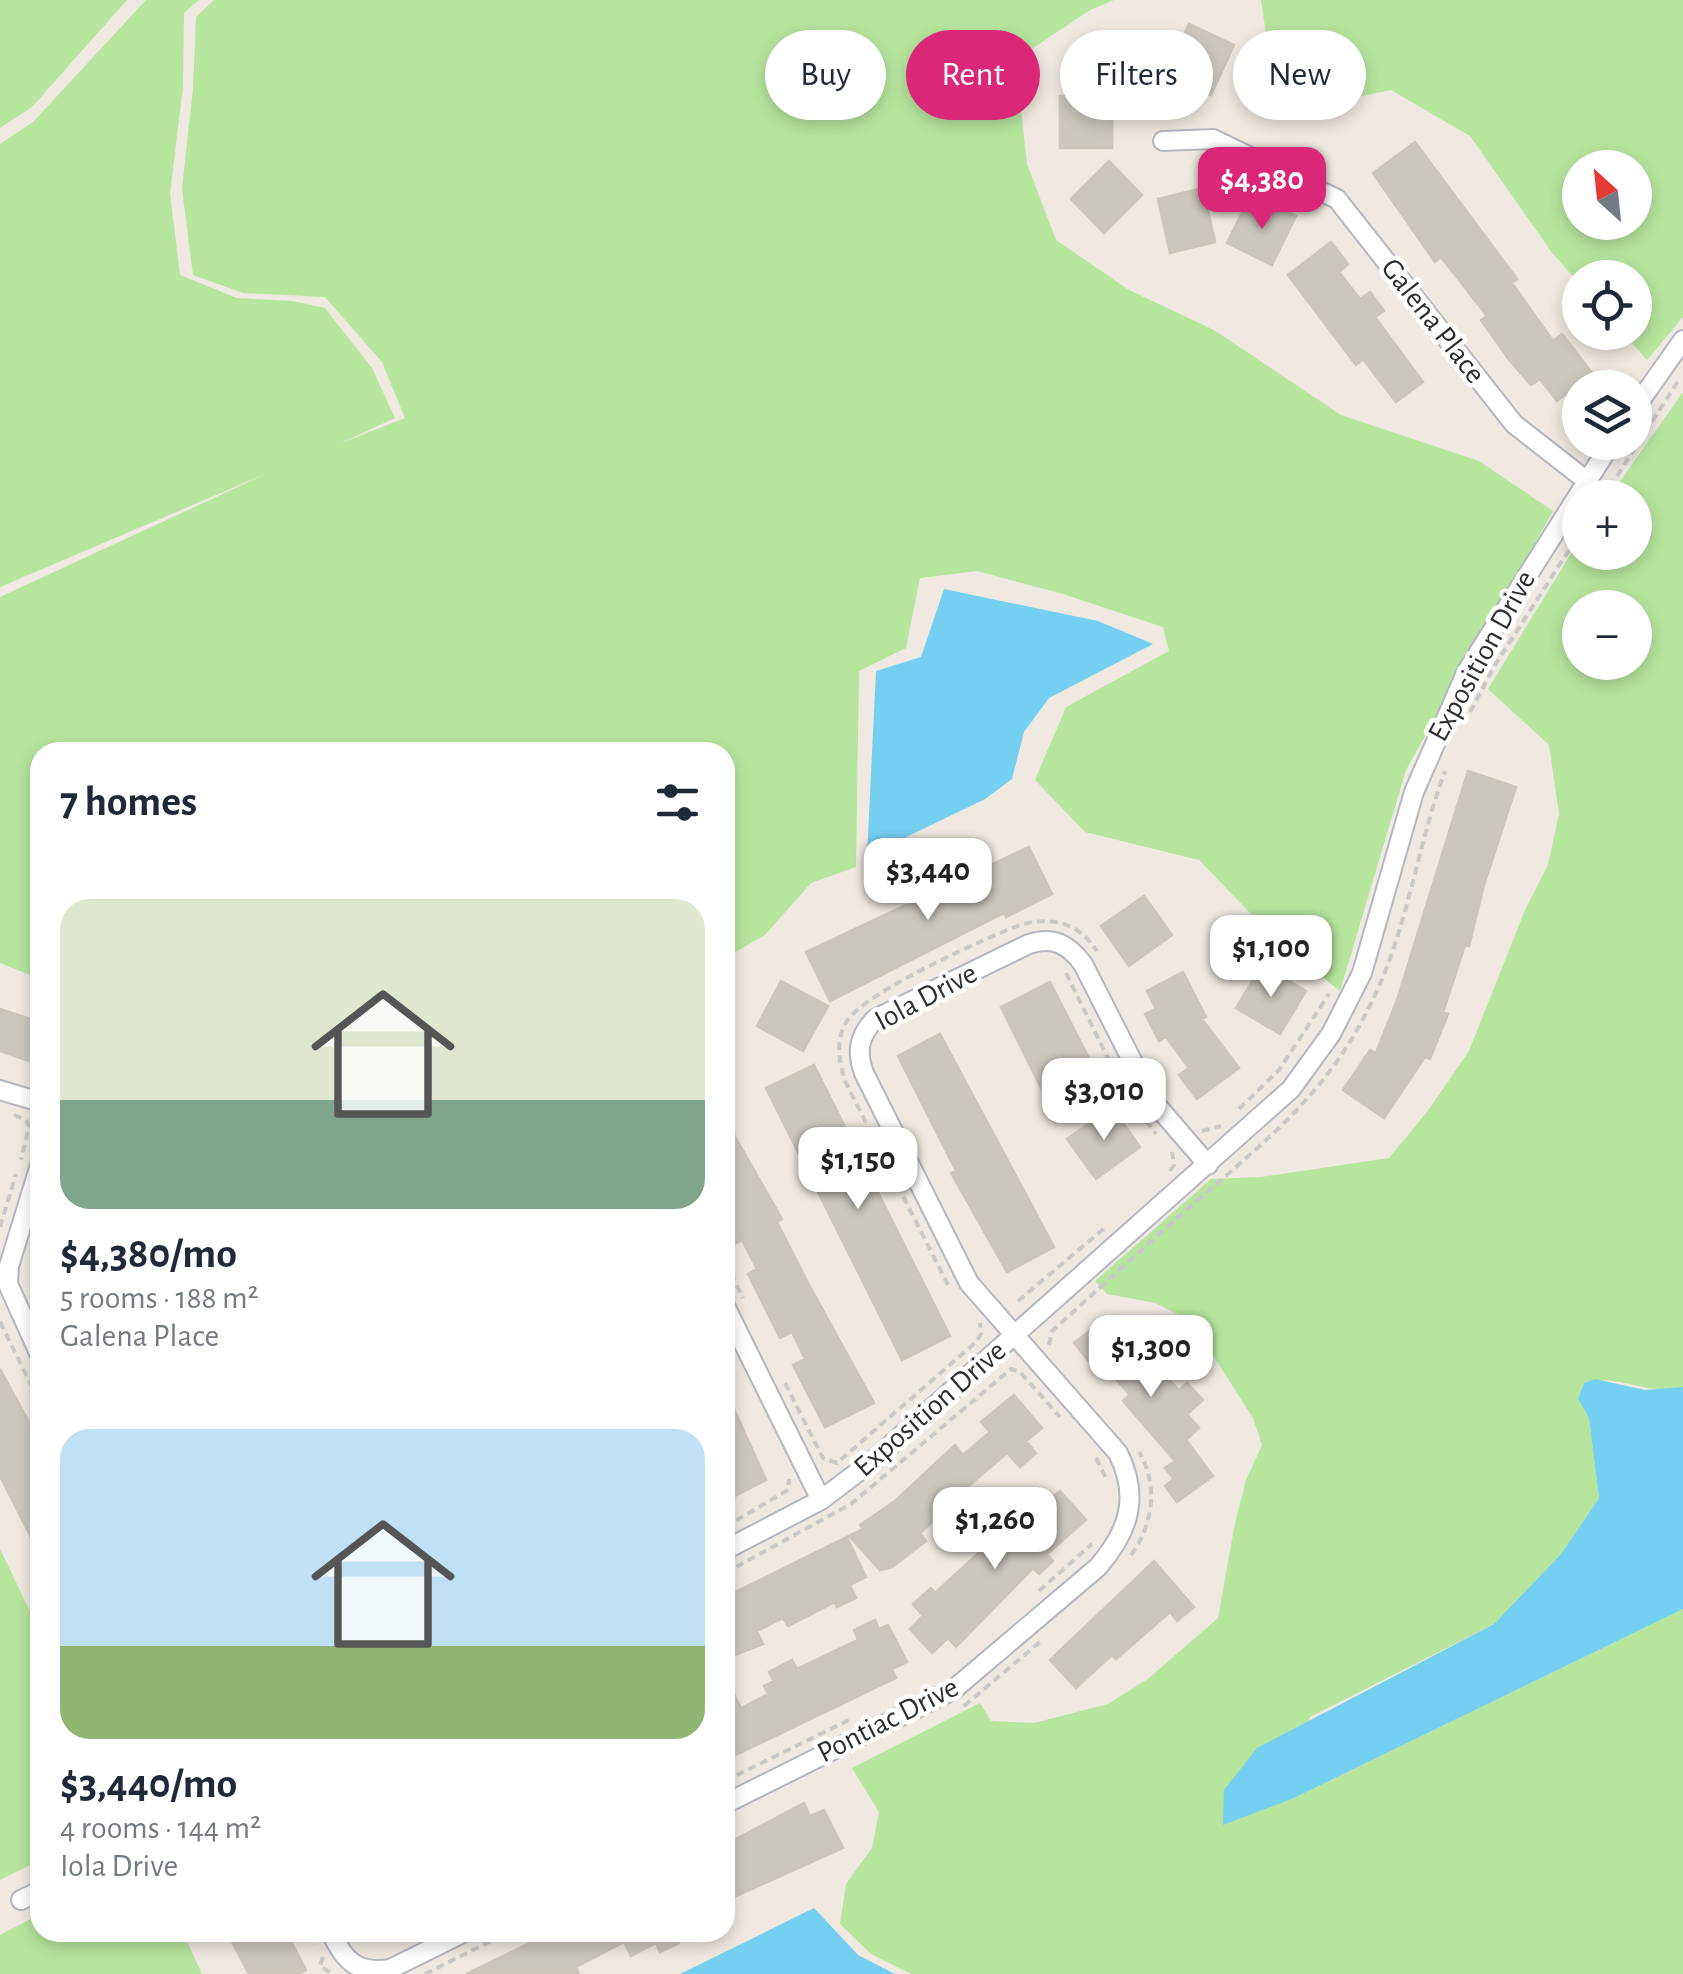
<!DOCTYPE html>
<meta charset="utf-8">
<style>
body{margin:0;font-family:"Alegreya Sans",sans-serif;background:#f2f2f3;color:#1f2937;height:100vh;display:flex;flex-direction:column;font-size:38px;white-space:nowrap}
*{box-sizing:border-box;margin:0}
p{font-size:32px;color:#747a83}
.icon{flex:none;width:55px;height:55px;fill:none;stroke:currentColor;stroke-width:2;stroke-linecap:round;stroke-linejoin:round}
.map{position:relative;flex:1;overflow:hidden}
.side{position:absolute;left:30px;top:742px;width:705px;height:1200px;display:flex;flex-direction:column;background:#fff;border-radius:30px;box-shadow:0 5px 15px #0003}
.side>*{flex:none}
.guide{position:absolute;left:765px;top:30px;width:768px;height:90px;display:flex;gap:20px}
.needle{width:65px;rotate:333deg}
.controls{position:absolute;left:1562px;top:150px;display:grid;gap:20px}
.controls a{display:grid;place-items:center;width:90px;height:90px;border-radius:50%;background:#fff;box-shadow:0 5px 15px #0003;font-size:50px}
.price{position:absolute;translate:-50% -85px;padding:0 22px;border-radius:20px;background:#fff;color:#222;font-size:32px;line-height:65px;filter:drop-shadow(0 2px 5px #0008)}
.price::after{content:'';position:absolute;left:50%;top:60px;width:30px;height:22px;margin-left:-15px;background:inherit;clip-path:polygon(0 0,100% 0,50% 100%)}
.price.selected{background:#db2777;color:#fff}
ul{padding:0;list-style:none}
li{display:grid;align-content:center;gap:20px;height:530px;padding:0 30px}
li span{display:grid;place-items:center;height:310px;border-radius:30px;color:#555}
li>.icon{margin-inline-start:auto}
span .icon{width:180px;height:180px;fill:#fffc;stroke-width:1}
li b{font-size:42px}
h2{display:flex;justify-content:space-between;align-items:center;height:120px;padding:0 30px;font-size:42px}
.chip{padding:0 35px;border-radius:45px;background:#fff;box-shadow:0 5px 15px #0003;font-size:35px;line-height:90px}
.chip.selected{background:#db2777;color:#fff}
.map>svg:first-child{display:block}
.green{fill:#b6e59e;fill-rule:evenodd}
.water{fill:#75cff0}
.building{fill:#cbc7bf;stroke:#cbc5ba;stroke-width:2.5}
.lines{fill:none;stroke-linecap:round;stroke-linejoin:round}
.street-casing{stroke:#b4b7c1;stroke-width:22}
.path{stroke:#c9c9c9;stroke-width:4;stroke-dasharray:8 5;stroke-linecap:butt}
.street{stroke:#fff;stroke-width:18}
.labels{text-anchor:middle;dominant-baseline:central;stroke-width:9;stroke-linejoin:round;paint-order:stroke}
.street-label{font-size:30px;fill:#2e2e2e;stroke:#fff}
</style>
<div class="map">
<svg width="1683" height="1974" viewBox="0 0 1683 1974">
<rect width="100%" height="100%" fill="#efe9e1"/>
<path class="green" d="M0 0H127L32 107 0 128Z
M146 0H199L184 13 183 87 170 193 180 275 237 298 292 301 325 308 372 368 395 418 339 444 405 418 382 362 325 297 243 293 193 275 182 189 193 89 196 17 214 0H1114L1090 10 1027 52 1021 109 1027 164 1056 240 1129 290 1214 330 1341 415 1479 461 1553 511 1406 770 1340 991 1279 943 1199 860 1085 832 1035 780 1066 707 1169 651 1163 627 1063 594 977 571 920 578 906 648 859 671 856 867 811 883 765 935 725 958V752H40V979L0 963V597L268 473 0 587V144L33 122Z
M1261 0H1683V317L1647 360 1623 333 1635 332V278H1580V284L1553 254 1470 136 1391 90 1335 102 1269 54ZM1580 168H1635V222H1580Z
M1683 392V1387C1649 1397 1617 1372 1584 1383L1578 1399 1589 1418 1599 1498 1561 1554 1494 1624 1310 1717 1294 1798 1683 1609V1974H911L871 1954 840 1924 846 1884 872 1848 879 1812 852 1768 980 1703 991 1721 1034 1723 1108 1704 1149 1678 1218 1618 1235 1523 1246 1480 1262 1445 1253 1418 1191 1321 1155 1303 1107 1294 1095 1281 1211 1179 1261 1177 1389 1158 1427 1112 1469 1051 1525 910 1548 865 1559 814 1549 745 1488 689 1580 539V552H1635V498L1609 497ZM1580 608H1635V662H1580Z
M0 1549 40 1632V1860L0 1880Z
M40 1914V1932L183 1933 202 1974H0V1935Z"/>
<path class="water" d="M944 589 1098 621 1153 644 1049 698 1024 732 1012 779 985 799 867 856 876 671 921 657Z
M1595 1379 1645 1390 1683 1387V1609L1294 1798 1223 1825 1224 1790 1257 1748 1494 1624 1561 1554 1599 1498 1589 1418 1578 1399 1584 1383Z
M814 1908 858 1955 895 1974H680Z"/>
<path class="building" d="M1189 24 1234 45 1211 95 1192 86 1197 76 1171 64Z
M1060 96H1113L1112 148H1060Z
M1415 142 1517 279 1512 283 1553 341 1562 334 1593 374 1557 401 1540 379 1531 385 1510 361 1481 320 1487 316 1441 257 1435 262 1373 173Z
M1109 161 1142 195 1104 233 1071 199Z
M1203 188 1215 242 1170 253 1158 199Z
M1247 203 1272 215 1276 207 1296 216 1272 265 1227 243Z
M1331 242 1348 264 1339 272 1360 299 1370 292 1384 311 1375 317 1423 382 1396 402 1363 359 1356 365 1288 275Z
M1468 771 1516 787 1484 885 1469 946 1465 945 1443 1012 1448 1014 1430 1059 1425 1057 1384 1118 1343 1090 1370 1050 1376 1053 1397 1000Z
M1029 847 1052 894 1006 917 1004 913 830 1001 806 952Z
M1144 896 1172 935 1129 966 1101 926Z
M1262 965 1306 991 1280 1034 1236 1008Z
M1183 972 1206 1017 1202 1019 1239 1068 1197 1099 1179 1075 1189 1068 1166 1037 1159 1041 1145 1014 1156 1009 1147 991Z
M781 981 828 1006 803 1051 757 1026Z
M1050 982 1103 1086 1052 1110 1001 1007Z
M0 1009 40 1022V1065L0 1051Z
M940 1034 1054 1247 1007 1272 951 1173 956 1171 898 1056Z
M814 1065 950 1336 902 1360 766 1088Z
M1112 1107 1140 1147 1096 1179 1067 1139Z
M725 1119 782 1219 777 1222 808 1283 874 1403 825 1427 793 1365 805 1359 792 1332 780 1338 748 1274 757 1269 742 1240 733 1245 725 1230 732 1225 725 1211Z
M1105 1319 1116 1333 1130 1322 1143 1339 1137 1344 1179 1390 1187 1383 1203 1400 1187 1414 1199 1428 1186 1440 1213 1476 1177 1502 1165 1486 1174 1479 1165 1468 1175 1461 1123 1401 1130 1395 1106 1368 1099 1374 1074 1343Z
M0 1369 40 1442V1555L0 1476Z
M725 1389 766 1480 725 1501Z
M1014 1395 1042 1428 1026 1441 1036 1453 1020 1467 1007 1453 959 1494 970 1506 955 1520 945 1510 920 1533 926 1541 892 1567 880 1570 849 1536 863 1529 860 1525 895 1501 955 1445 963 1455 990 1432 981 1422Z
M1060 1491 1086 1520 1047 1554 1053 1561 1039 1574 1033 1568 956 1647 948 1638 932 1653 910 1629 923 1616 913 1604 931 1588 935 1593 1022 1513 1019 1510 1034 1496 1043 1506Z
M847 1537 866 1577 850 1585 856 1598 837 1607 835 1602 788 1626 783 1618 757 1631 763 1644 725 1659V1597Z
M1154 1561 1194 1607 1177 1621 1170 1612 1116 1659 1112 1655 1076 1688 1050 1660Z
M875 1620 879 1629 888 1625 907 1662 892 1669 896 1678 725 1760V1677L741 1708 768 1694 764 1686 774 1681 769 1672 792 1660 797 1669 858 1640 854 1630Z
M804 1803 810 1816 824 1810 843 1848 725 1901V1845Z
M227 1932H286L306 1970 298 1974H249Z
M540 1932H676L679 1943 660 1952 656 1943 631 1956 624 1942 576 1967 579 1974H466L542 1937Z"/>
<g class="lines">
<defs>
<path id="street" d="M1163 141 1213 139 1337 199 1514 424 1587 481
M1635 408 1683 340
M0 1090 40 1102
M40 1165 9 1266 8 1284 40 1355
M725 1306 821 1500
M725 1550 821 1500 875 1459 1291 1089 1331 1034 1362 973 1414 792 1467 671 1612 442
M725 1804 953 1690 1098 1567C1129 1531 1140 1497 1118 1453L969 1283 864 1073C856 1051 859 1036 875 1019L1029 944C1053 936 1068 944 1083 964L1152 1100 1208 1165
M21 1900 40 1891
M331 1932C344 1961 357 1974 390 1969L465 1932"/>
</defs>
<use href="#street" class="street-casing"/>
<path class="path" d="M1603 498 1680 378
M1470 712 1495 665 1580 533
M1066 973 1127 1097 1156 1134
M1239 1109 1279 1070 1329 994
M14 1115 26 1120 29 1126 21 1160
M1202 1131 1221 1126
M1170 1171 1174 1165 1172 1152
M0 1227 16 1174
M725 1262 743 1298
M948 1285 845 1081C839 1061 835 1040 847 1021 865 992 987 937 1023 924 1055 917 1078 923 1097 951
M1018 1301 1106 1227
M0 1322 40 1403
M1049 1345 1052 1331C1101 1287 1149 1242 1199 1199 1274 1134 1332 1088 1375 995 1408 925 1418 844 1445 771
M785 1383 823 1458 837 1463 976 1342 981 1334 980 1323
M1096 1458 1107 1480
M725 1527 788 1490 789 1479
M1131 1555C1153 1525 1159 1485 1139 1452
M725 1573 851 1504 1011 1369 1020 1372 1060 1417
M1039 1591 1092 1544
M964 1706 1041 1641
M725 1781 851 1719
M309 1932 315 1944
M323 1957 320 1966 333 1974
M425 1974 509 1932"/>
<use href="#street" class="street"/>
</g>
<g class="labels">
<g class="street-label">
<text transform="translate(1433 321) rotate(52)">Galena Place</text>
<text transform="translate(1482 656) rotate(-61)">Exposition Drive</text>
<text transform="translate(926 997) rotate(-28)">Iola Drive</text>
<text transform="translate(930 1409) rotate(-41)">Exposition Drive</text>
<text transform="translate(888 1720) rotate(-27)">Pontiac Drive</text>
</g>
</g>
</svg>
<div class="controls">
<a><svg class="needle" viewBox="-14 -14 28 28"><path d="M0-13l5 13h-10z" fill="#e53935"/><path d="M0 13l5-13h-10z" fill="#747a83"/></svg></a>
<a><svg class="icon" aria-label="locate" viewBox="0 0 24 24"><circle cx="12" cy="12" r="6"/><path d="M12 2v4M12 18v4M2 12h4M18 12h4"/></svg></a>
<a><svg class="icon" aria-label="layers" viewBox="0 0 24 24"><path d="M12 4l9 5-9 5-9-5zM3 14l9 5 9-5"/></svg></a>
<a>+</a>
<a>−</a>
</div>
<b class="price selected" style="left:1262px;top:232px">$4,380</b>
<b class="price" style="left:928px;top:923px">$3,440</b>
<b class="price" style="left:1271px;top:1000px">$1,100</b>
<b class="price" style="left:1104px;top:1143px">$3,010</b>
<b class="price" style="left:858px;top:1212px">$1,150</b>
<b class="price" style="left:1151px;top:1400px">$1,300</b>
<b class="price" style="left:995px;top:1572px">$1,260</b>
<div class="guide">
<a class="chip">Buy</a>
<a class="chip selected">Rent</a>
<a class="chip">Filters</a>
<a class="chip">New</a>
</div>
<section class="side">
<h2>7 homes<svg class="icon" aria-label="filters" viewBox="0 0 24 24"><path d="M4 7h16M4 17h16"/><circle cx="9" cy="7" r="2"/><circle cx="15" cy="17" r="2"/></svg></h2>
<ul>
<li><span style="background:linear-gradient(#dfe7d0 65%,#7fa58c 0)"><svg class="icon" aria-label="home" viewBox="0 0 24 24"><path d="M3 11l9-7 9 7M6 9v11h12V9"/></svg></span><div><b>$4,380/mo</b><p>5 rooms · 188 m²</p><p>Galena Place</p></div></li>
<li><span style="background:linear-gradient(#bfe0f5 70%,#8fb573 0)"><svg class="icon" aria-label="home" viewBox="0 0 24 24"><path d="M3 11l9-7 9 7M6 9v11h12V9"/></svg></span><div><b>$3,440/mo</b><p>4 rooms · 144 m²</p><p>Iola Drive</p></div></li>
</ul>
</section>
</div>
